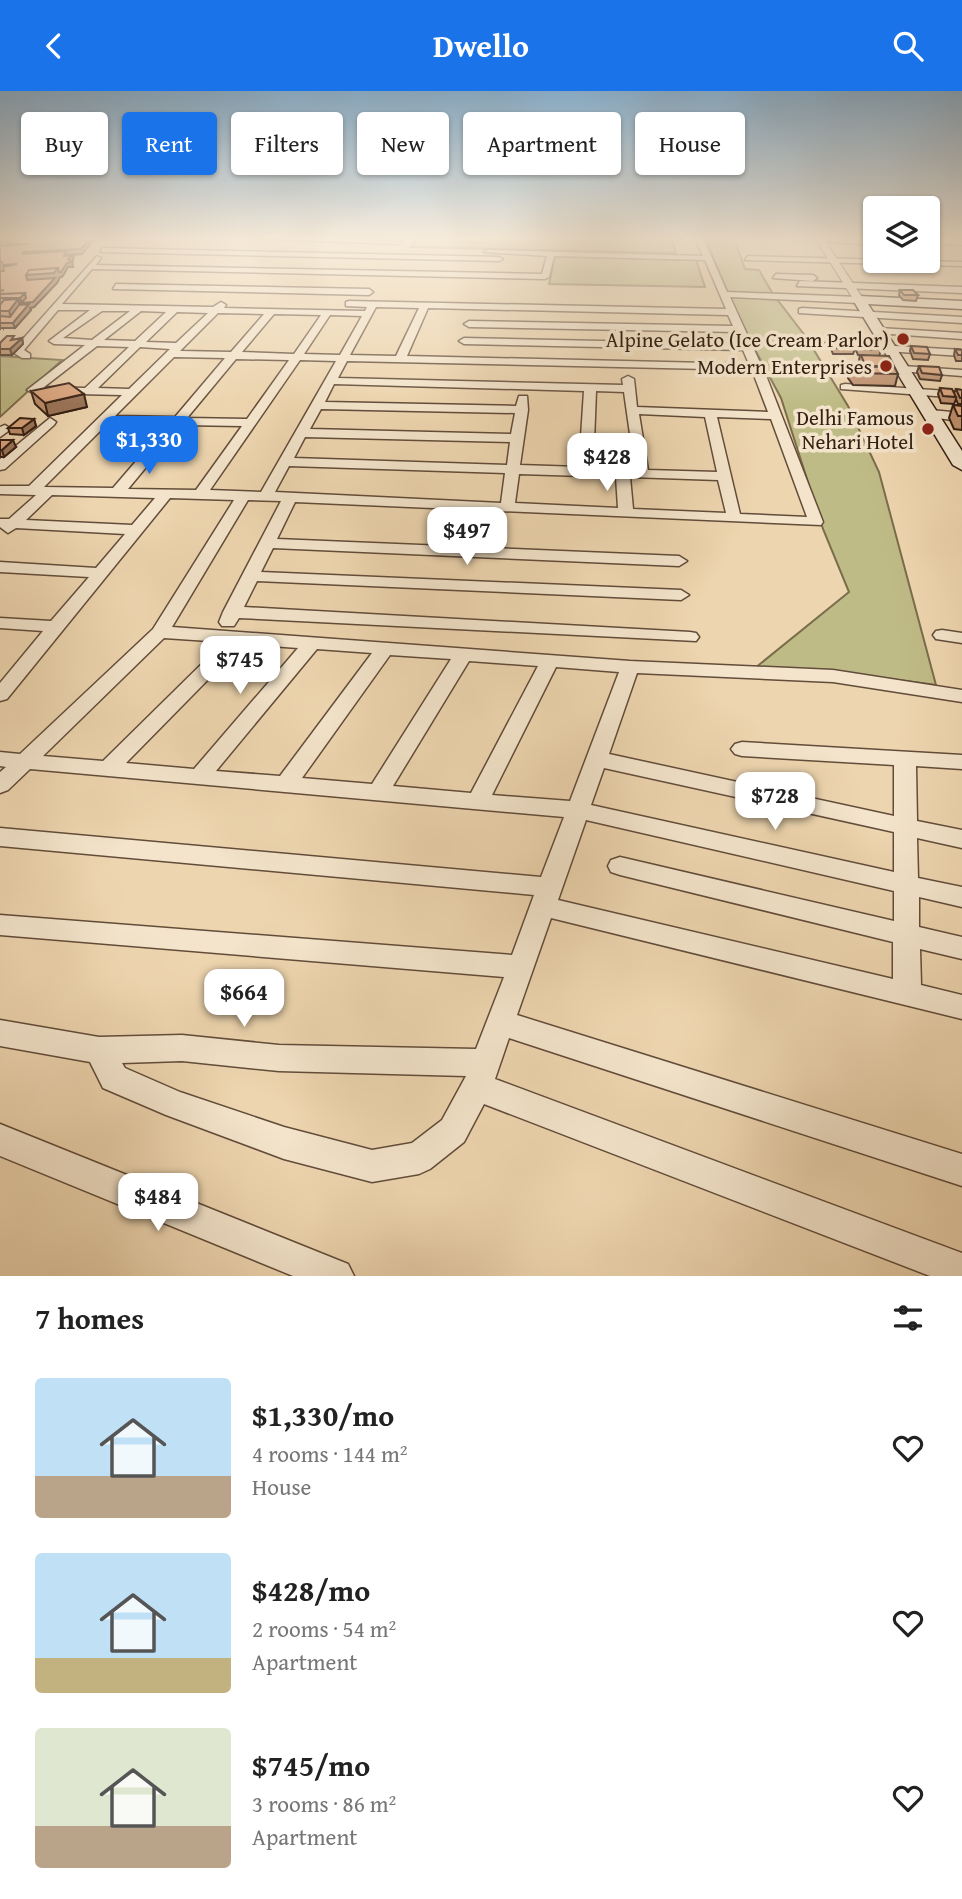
<!DOCTYPE html>
<meta charset="utf-8">
<style>
body{margin:0;font-family:"Gentium Book Plus",serif;background:#f6f6f6;color:#222;height:100vh;display:flex;flex-direction:column;font-size:26px;white-space:nowrap}
*{box-sizing:border-box;margin:0}
p{font-size:23px;color:#767676}
.icon{flex:none;width:38px;height:38px;fill:none;stroke:currentColor;stroke-width:2;stroke-linecap:round;stroke-linejoin:round}
.map{position:relative;height:1185px;overflow:hidden}
.side{display:flex;flex-direction:column;background:#fff;flex:1}
.side>*{flex:none}
.hud{position:absolute;left:21px;top:21px;width:920px;height:63px;display:flex;gap:14px}
.controls{position:absolute;left:863px;top:105px;display:grid;gap:14px}
.controls a{display:grid;place-items:center;width:77px;height:77px;border-radius:7px;background:#fff;box-shadow:0 2px 5px #0004;font-size:35px}
.price{position:absolute;translate:-50% -60px;padding:0 16px;border-radius:14px;background:#fff;color:#222;font-size:23px;line-height:46px;filter:drop-shadow(0 2px 4px #0008)}
.price::after{content:'';position:absolute;left:50%;top:42px;width:21px;height:16px;margin-left:-10px;background:inherit;clip-path:polygon(0 0,100% 0,50% 100%)}
.price.active{background:#1a73e8;color:#fff}
ul{padding:0;list-style:none}
li{display:flex;align-items:center;gap:21px;height:175px;padding:0 35px}
li span{display:grid;place-items:center;flex:none;width:196px;height:140px;border-radius:7px;color:#555}
li>.icon{margin-inline-start:auto}
span .icon{width:84px;height:84px;fill:#fffc;stroke-width:1}
li b{font-size:30px}
h2{display:flex;justify-content:space-between;align-items:center;height:84px;padding:0 35px;font-size:30px}
.pill{padding:0 24px;border-radius:7px;background:#fff;box-shadow:0 2px 5px #0004;font-size:24px;line-height:63px}
.pill.active{background:#1a73e8;color:#fff}
header{display:flex;justify-content:space-between;align-items:center;height:91px;padding:0 35px;background:#1a73e8;color:#fff;font-size:32px;font-weight:700}
.map>svg:first-child{display:block}
.green{fill:#bfbb86;stroke:#7a6d4c;stroke-width:2}
.lines{fill:none;stroke-linecap:round;stroke-linejoin:round}
.minor-casing{stroke:#624c3a;stroke-width:3}
.tertiary-casing{stroke:#624c3a;stroke-width:2}
.secondary-casing{stroke:#341f13;stroke-width:3}
.path{stroke:#341f13;stroke-width:2.5;stroke-dasharray:1 2;stroke-linecap:butt}
.minor{fill:#f3e4cb;fill-rule:evenodd}
.tertiary{fill:#f3e4cb;fill-rule:evenodd}
.secondary{fill:#f3e4cb;fill-rule:evenodd}
.wall{fill:#be906e;stroke:#341f13;stroke-width:2}
.shaded-wall{fill:#9b755a;stroke:#341f13;stroke-width:2}
.building{fill:#dda780;stroke:#341f13;stroke-width:2}
.poi-dot{fill:#8f2418;stroke:#f3e4cb;stroke-width:2.5}
.labels{text-anchor:middle;dominant-baseline:central;stroke-width:7;stroke-linejoin:round;paint-order:stroke}
.far-poi-label{font-size:21px;fill:#341f13;stroke:#f3e4cb;text-anchor:end}
</style>
<header><svg class="icon" aria-label="back" viewBox="0 0 24 24"><path d="M15 5l-7 7 7 7"/></svg>Dwello<svg class="icon" aria-label="search" viewBox="0 0 24 24"><circle cx="10" cy="10" r="6"/><path d="M15 15l6 6"/></svg></header>
<div class="map">
<svg width="962" height="1185" viewBox="0 0 962 1185">
<rect width="100%" height="100%" fill="#edd5af"/>
<filter id="stains"><feTurbulence type="fractalNoise" baseFrequency=".00286" numOctaves="4"/><feColorMatrix values="0 0 0 0 .2 0 0 0 0 .09 0 0 0 0 .02 0 0 0 .5 -.17"/></filter>
<radialGradient id="worn" r=".72"><stop offset=".6" stop-color="#630" stop-opacity="0"/><stop offset="1" stop-color="#630" stop-opacity=".3"/></radialGradient>
<path class="green" d="M418 147H672L676 162 411 156Z
M705 147H734L745 178 759 179 773 203 728 202Z
M555 165 696 169 705 196 549 193Z
M726 205 776 207 806 246 848 315 879 381 936 594 824 579 755 577 849 501 823 438 781 307Z
M0 265 62 269 0 326Z"/>
<g class="lines">
<defs>
<path id="minor" d="M238 147H325L402 151 398 153Z
M695 147H703L727 201 859 206 863 209 859 212 730 206 767 287 823 431 821 434 295 411 277 448 679 465 687 470 679 475 273 457 261 481 681 499 689 504 681 509 257 490 244 516 690 541 696 542 699 546 696 550 239 527 234 535H222L219 531 223 521 281 410 248 409 172 536 630 570 833 579 962 599V611L833 591 637 582 609 663 894 725V674L742 665 735 663 731 658 735 653 742 651 962 664V678L916 675 917 730 962 739V757L917 747 918 787 962 796V816L919 806V836L962 846V868L920 858 921 894 962 904V928L551 827 517 924 962 1063V1095L509 947 495 988 962 1162V1185H930L484 1013 464 1051 430 1078 419 1083 372 1091 284 1068 166 1024 103 997 90 971 0 955V929L99 946 182 944 279 954 476 958 504 886 0 844V824L512 864 534 804 0 755V737L541 786 564 726 30 678 8 699 0 702V681L6 676 0 675V661L20 663 153 538 234 409 170 407 7 608 0 610V592L43 540 0 537V527L51 530 89 486 0 481V471L96 477 125 443 16 437 8 442 0 436V428H9L36 404 0 403V395H29L122 304 33 302 27 299 85 254 54 253 49 250 90 219H58L24 259 30 263V267H22L14 262V258L97 165 101 167 96 174 542 183 547 165 484 161 488 159 703 165ZM554 165 705 169 726 218 349 210 346 211V215L367 216 365 220 224 217 226 214 221 211 213 216 62 213 92 178 545 188 549 186ZM376 216 419 217 396 265 350 264ZM428 217 728 224 733 235 469 230 464 233 469 236 736 241 741 253 464 247 459 250 464 253 743 259 749 273 407 265ZM102 220H130L92 249 63 247ZM141 220 166 221 135 250 104 249ZM177 221 208 222 176 252 146 251ZM218 222 264 223 231 261 180 260ZM274 223 321 224 294 263 242 261ZM330 224 362 225 340 264 304 263ZM97 255 129 256 85 297 44 296ZM140 256 170 258 129 298 98 297ZM174 266 225 267 175 326 115 325ZM236 268 289 269 247 328 187 327ZM300 269 336 270 261 401 210 399ZM347 270 752 279 768 321 637 316 634 288 628 285 622 288 623 294 338 287ZM334 293 584 300 579 376 520 374 528 319 527 305H519L516 315 325 311ZM596 300 624 301 635 378 593 377ZM321 318 515 322 511 343 310 338ZM639 323 705 326 717 381 648 379ZM717 326 771 328 807 426 740 423ZM108 332 168 333 113 397 44 396ZM181 334 242 335 196 399 128 398ZM305 346 510 351 507 374 294 367ZM289 375 505 382 501 412 275 401ZM519 383 616 386 618 417 515 412ZM630 386 718 389 726 422 633 418ZM52 404 155 407 132 434 26 429ZM164 547 224 551 103 670 43 665ZM243 553 298 557 194 678 126 672ZM317 558 372 562 280 685 216 680ZM390 564 451 568 372 693 302 687ZM469 570 538 575 471 702 393 695ZM556 576 619 581 570 710 492 704ZM604 677 894 741V781L591 714ZM586 729 894 800V830L620 766 611 769 608 775 611 781 620 784 893 851V888L558 809ZM182 970 279 980 466 985 442 1029 412 1052 372 1059 284 1036 180 1001 125 977 122 972Z
M778 147 875 150V154Z
M928 148 962 150V154L928 152Z
M103 157 499 166 503 168 499 170 100 161Z
M71 162 74 166 0 171V167Z
M748 165 962 171V175L745 169Z
M776 183 813 184 817 187 813 190 773 187Z
M800 190 962 196V202L797 195Z
M116 193 369 198 373 201 369 204 113 198Z
M802 217 962 226V232L799 222V218Z
M879 237 962 242V248L876 242 874 240Z
M827 251 962 259V265L823 256 822 254Z
M903 275 962 279V285L899 280V276Z
M845 293 962 301V307L841 298V294Z
M931 319 962 322V330L927 326 925 323Z
M50 327 56 331 54 334 5 378 0 379V368Z
M5 334 11 338 0 346V336Z
M942 539 962 542V552L936 548 933 544 936 540Z
M0 1033 348 1173 354 1185H293L0 1065Z"/>
<path id="tertiary" d="M815 147H823L864 209 863 211H855Z"/>
<path id="secondary" d="M859 205 962 210V218L868 213 962 360V379L953 374 853 209Z"/>
</defs>
<use href="#minor" class="minor-casing"/>
<use href="#tertiary" class="tertiary-casing"/>
<use href="#secondary" class="secondary-casing"/>
<path class="path" d="M0 238H4"/>
<use href="#minor" class="minor"/>
<use href="#tertiary" class="tertiary"/>
<use href="#secondary" class="secondary"/>
</g>
<path class="wall" d="M0 147H95L89 152 90 153 82 163 66 164 67 165 72 164 73 169 72 171 73 176H68L62 186H60L57 192 34 216 30 217 31 219 15 237H0Z
M900 199 918 204 916 210 903 209 899 204Z
M22 247 23 253 12 264H0V252Z
M832 250 855 258 853 263H833L830 255Z
M857 251 881 259 879 265 898 283 895 295 853 294 848 287 851 275H858L860 264H858L855 257Z
M911 255 930 263 928 269 913 268 910 260Z
M955 258 962 259V270H956L954 264Z
M919 275 942 284 940 290 920 288 917 281Z
M940 297 954 302 956 298 962 299V313H958L956 308 954 313 941 312 938 303Z
M31 300 87 316 48 325 35 313Z
M953 314 962 315V339L954 338 949 327Z
M34 328 36 335 24 344 10 343 8 337Z
M0 349 16 356 4 366H0Z"/>
<path class="shaded-wall" d="M95 147 89 152 90 153 82 163 66 164 67 165 23 163 24 161 76 148Z
M0 150H8L9 154 0 155Z
M72 164 73 169 71 171H72L73 176H68L62 186H60L57 192 34 216 30 217 31 219 15 237 13 232 23 217 20 207 29 194 26 184 58 177Z
M18 208 21 219 12 231 9 220Z
M22 247 23 253 12 264 10 258Z
M84 303 87 316 48 325 45 312Z
M34 328 36 335 24 344 22 337Z
M13 349 16 356 4 366 2 359Z"/>
<path class="building" d="M0 147H90L76 148 89 149 81 158 24 161 23 163 66 160 64 165 72 164 68 168 72 171 67 172 61 181H59L58 177 29 179 26 184 27 189 55 187 33 211 21 212 26 207 25 202 0 203V200L4 199 0 200V180H4L3 176 17 173 3 174 2 171H0V155L30 153H8V150H0Z
M58 177 54 182 26 184 29 179Z
M900 199H913L918 204H904Z
M25 202 20 207H0V203Z
M18 208 9 220H0V214L4 209Z
M29 213 13 232H0V225L10 226 19 214Z
M7 245H14L11 249 22 247 10 258H0V252Z
M832 250 851 251 855 258 835 257Z
M857 251 878 252 881 259 860 258Z
M911 255 927 256 930 263 914 262Z
M955 258 962 259V264H958Z
M861 264 889 265 898 283 856 282 851 275 886 276 865 274Z
M919 275 939 276 942 284 922 282Z
M69 292 84 303 45 312 31 300Z
M940 297 952 298 956 306 943 305Z
M956 298 962 299V307H960Z
M953 314 962 315V325H958Z
M20 327 34 328 22 337H8Z
M0 349H13L2 359H0Z"/>
<linearGradient id="sky" x2="0" y2="1"><stop stop-color="#8bb4d4"/><stop offset="0.47" stop-color="#f7ecdb"/><stop offset="1" stop-color="#f7ecdb" stop-opacity="0"/></linearGradient>
<rect width="962" height="313" fill="url(#sky)"/>
<g class="poi-dot">
<circle cx="903" cy="248" r="7"/>
<circle cx="886" cy="275" r="7"/>
<circle cx="928" cy="338" r="7"/>
</g>
<g class="labels">
<g class="far-poi-label">
<text x="889" y="248">Alpine Gelato (Ice Cream Parlor)</text>
<text x="872" y="275">Modern Enterprises</text>
<text x="914" y="326">Delhi Famous<tspan x="914" dy="24">Nehari Hotel</tspan></text>
</g>
</g>
<rect width="100%" height="100%" filter="url(#stains)"/>
<rect width="100%" height="100%" fill="url(#worn)"/>
</svg>
<div class="controls">
<a><svg class="icon" aria-label="layers" viewBox="0 0 24 24"><path d="M12 4l9 5-9 5-9-5zM3 14l9 5 9-5"/></svg></a>
</div>
<b class="price active" style="left:149px;top:385px">$1,330</b>
<b class="price" style="left:607px;top:402px">$428</b>
<b class="price" style="left:467px;top:476px">$497</b>
<b class="price" style="left:240px;top:605px">$745</b>
<b class="price" style="left:775px;top:741px">$728</b>
<b class="price" style="left:244px;top:938px">$664</b>
<b class="price" style="left:158px;top:1142px">$484</b>
<div class="hud">
<a class="pill">Buy</a>
<a class="pill active">Rent</a>
<a class="pill">Filters</a>
<a class="pill">New</a>
<a class="pill">Apartment</a>
<a class="pill">House</a>
</div>
</div>
<section class="side">
<h2>7 homes<svg class="icon" aria-label="filters" viewBox="0 0 24 24"><path d="M4 7h16M4 17h16"/><circle cx="9" cy="7" r="2"/><circle cx="15" cy="17" r="2"/></svg></h2>
<ul>
<li><span style="background:linear-gradient(#bfe0f5 70%,#b9a48a 0)"><svg class="icon" aria-label="home" viewBox="0 0 24 24"><path d="M3 11l9-7 9 7M6 9v11h12V9"/></svg></span><div><b>$1,330/mo</b><p>4 rooms · 144 m²</p><p>House</p></div><svg class="icon" aria-label="heart" viewBox="0 0 24 24"><path d="M12 20l-8-8c-3-5 5-10 8-4 3-6 11-1 8 4z"/></svg></li>
<li><span style="background:linear-gradient(#bfe0f5 75%,#c2b280 0)"><svg class="icon" aria-label="home" viewBox="0 0 24 24"><path d="M3 11l9-7 9 7M6 9v11h12V9"/></svg></span><div><b>$428/mo</b><p>2 rooms · 54 m²</p><p>Apartment</p></div><svg class="icon" aria-label="heart" viewBox="0 0 24 24"><path d="M12 20l-8-8c-3-5 5-10 8-4 3-6 11-1 8 4z"/></svg></li>
<li><span style="background:linear-gradient(#dfe7d0 70%,#b9a48a 0)"><svg class="icon" aria-label="home" viewBox="0 0 24 24"><path d="M3 11l9-7 9 7M6 9v11h12V9"/></svg></span><div><b>$745/mo</b><p>3 rooms · 86 m²</p><p>Apartment</p></div><svg class="icon" aria-label="heart" viewBox="0 0 24 24"><path d="M12 20l-8-8c-3-5 5-10 8-4 3-6 11-1 8 4z"/></svg></li>
</ul>
</section>
